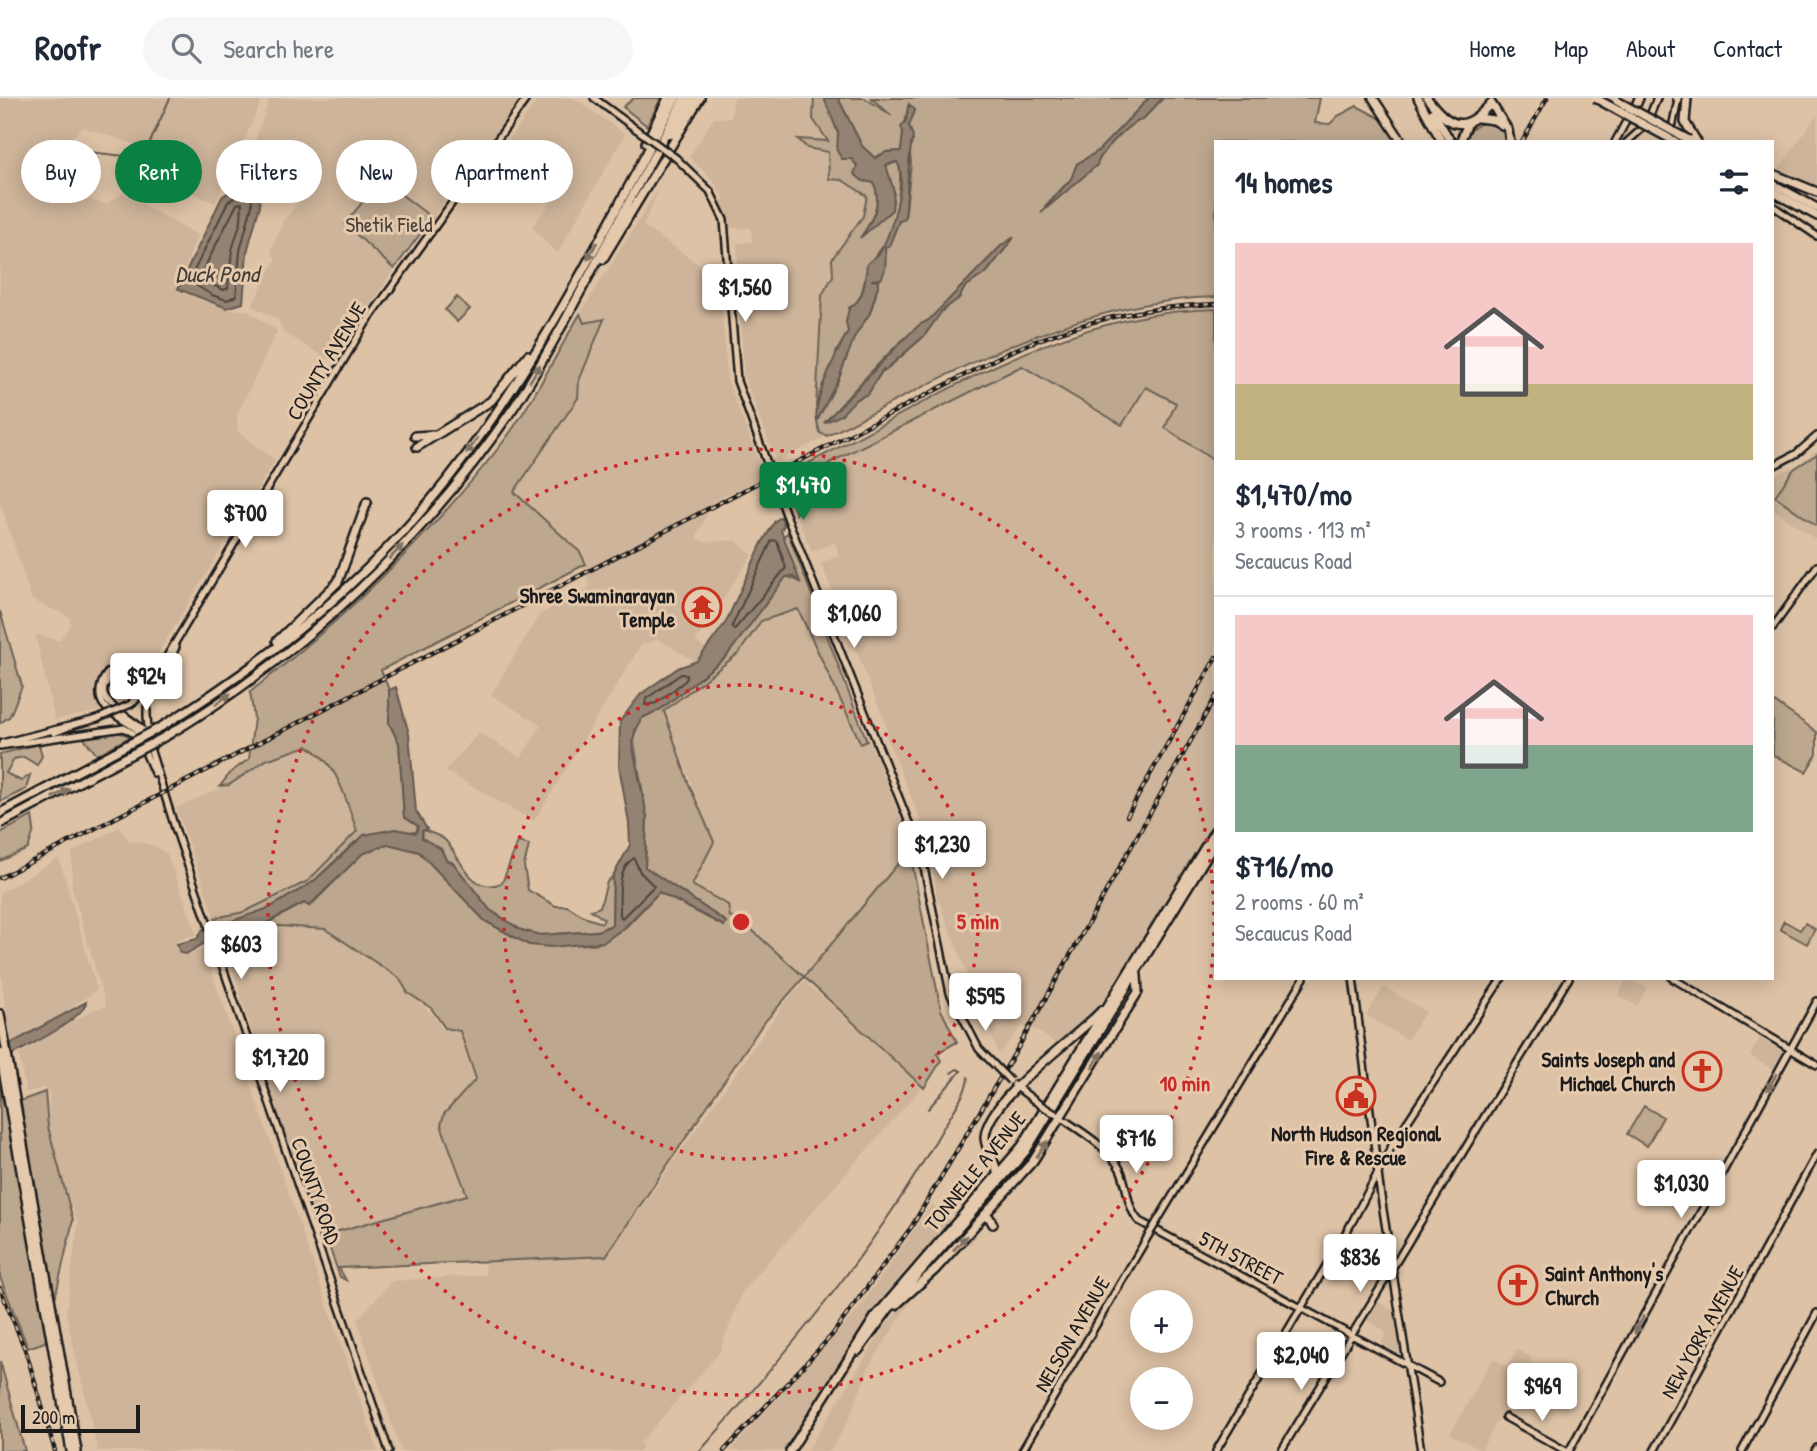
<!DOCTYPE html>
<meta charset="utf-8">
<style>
body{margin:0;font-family:"Patrick Hand",sans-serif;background:#f6f6f7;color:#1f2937;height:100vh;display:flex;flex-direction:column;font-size:26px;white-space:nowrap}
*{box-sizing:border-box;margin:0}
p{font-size:23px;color:#747a83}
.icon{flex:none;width:38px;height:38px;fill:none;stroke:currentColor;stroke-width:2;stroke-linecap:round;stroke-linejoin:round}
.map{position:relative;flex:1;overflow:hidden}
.sheet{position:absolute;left:1214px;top:42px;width:560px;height:840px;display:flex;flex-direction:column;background:#fff;border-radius:0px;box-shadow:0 4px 18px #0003}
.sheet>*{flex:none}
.guide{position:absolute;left:21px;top:42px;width:665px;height:63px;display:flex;gap:14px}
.buttons{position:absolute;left:1130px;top:1192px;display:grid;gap:14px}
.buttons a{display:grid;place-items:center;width:63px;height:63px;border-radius:50%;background:#fff;box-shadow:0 4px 18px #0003;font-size:35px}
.scale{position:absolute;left:21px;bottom:18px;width:119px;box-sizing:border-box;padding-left:7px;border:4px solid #1c1c1c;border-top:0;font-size:19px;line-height:24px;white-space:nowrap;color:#1c1c1c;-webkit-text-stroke:5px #e5c9ac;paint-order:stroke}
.price{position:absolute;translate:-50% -60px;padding:0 16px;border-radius:7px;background:#fff;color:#222;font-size:23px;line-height:46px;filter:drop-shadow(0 2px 4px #0008)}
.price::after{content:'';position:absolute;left:50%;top:42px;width:21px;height:16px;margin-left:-10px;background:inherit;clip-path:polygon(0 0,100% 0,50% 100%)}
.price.on{background:#0b8043;color:#fff}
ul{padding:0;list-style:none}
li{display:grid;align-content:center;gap:14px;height:371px;padding:0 21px}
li+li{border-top:2px solid #e0e1e3}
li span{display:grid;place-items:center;height:217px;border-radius:0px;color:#555}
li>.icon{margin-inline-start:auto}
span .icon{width:126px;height:126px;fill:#fffc;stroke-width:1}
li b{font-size:30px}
h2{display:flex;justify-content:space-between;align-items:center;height:84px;padding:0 21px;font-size:30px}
.tag{padding:0 24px;border-radius:32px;background:#fff;box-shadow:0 4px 18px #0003;font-size:24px;line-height:63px}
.tag.on{background:#0b8043;color:#fff}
header{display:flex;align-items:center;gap:42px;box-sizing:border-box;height:98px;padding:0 35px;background:#fff;border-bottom:2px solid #e0e1e3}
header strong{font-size:33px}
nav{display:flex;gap:38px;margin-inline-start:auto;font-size:24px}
.search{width:490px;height:63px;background:#f6f6f7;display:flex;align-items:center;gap:18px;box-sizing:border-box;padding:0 24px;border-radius:38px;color:#747a83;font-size:26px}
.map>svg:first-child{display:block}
.built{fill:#cdb49a}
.green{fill:#bda78f;stroke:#6c6256;stroke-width:2;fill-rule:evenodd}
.water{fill:#948272;stroke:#645950;stroke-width:2}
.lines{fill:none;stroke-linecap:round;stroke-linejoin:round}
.shore{stroke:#4c453e;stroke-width:2}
.stream{stroke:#645950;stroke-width:2}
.secondary-casing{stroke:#1c1c1c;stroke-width:10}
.primary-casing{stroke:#1c1c1c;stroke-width:10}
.highway-casing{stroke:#1c1c1c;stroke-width:12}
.secondary{stroke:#e5c9ac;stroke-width:5}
.primary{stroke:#e5c9ac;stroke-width:5}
.highway{stroke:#e5c9ac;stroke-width:7}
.rail-casing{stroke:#1c1c1c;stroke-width:4.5}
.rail{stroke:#e5c9ac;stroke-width:2;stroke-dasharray:5;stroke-linecap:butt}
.secondary-bridge-casing{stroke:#1c1c1c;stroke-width:10;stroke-linecap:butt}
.highway-bridge-casing{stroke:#1c1c1c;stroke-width:12;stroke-linecap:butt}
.secondary-bridge{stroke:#e5c9ac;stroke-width:5}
.highway-bridge{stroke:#e5c9ac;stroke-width:7}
.oneway{fill:#807264}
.ring{fill:none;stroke:#cd2727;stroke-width:3.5;stroke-dasharray:3.5 7}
.labels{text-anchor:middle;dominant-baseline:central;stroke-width:6;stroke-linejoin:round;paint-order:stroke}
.park-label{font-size:21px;fill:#443f39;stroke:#e5c9ac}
.street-label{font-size:21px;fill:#1c1c1c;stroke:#e5c9ac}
.poi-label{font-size:21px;font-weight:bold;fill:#1c1c1c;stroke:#e5c9ac;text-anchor:end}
.water-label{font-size:23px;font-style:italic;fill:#403b36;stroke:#e5c9ac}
.centre{fill:#cd2727;stroke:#e5c9ac;stroke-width:3.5}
.ring-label{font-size:21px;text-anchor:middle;font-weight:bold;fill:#cd2727;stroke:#e5c9ac;stroke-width:6;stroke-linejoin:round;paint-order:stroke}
</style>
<header>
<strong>Roofr</strong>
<div class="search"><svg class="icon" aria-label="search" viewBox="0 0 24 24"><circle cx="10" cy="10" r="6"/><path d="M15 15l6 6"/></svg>Search here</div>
<nav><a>Home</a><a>Map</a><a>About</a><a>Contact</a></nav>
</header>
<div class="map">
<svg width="1817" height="1353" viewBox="0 0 1817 1353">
<rect width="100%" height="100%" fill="#ddc2a6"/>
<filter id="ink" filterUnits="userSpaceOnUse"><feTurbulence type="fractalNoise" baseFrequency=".0143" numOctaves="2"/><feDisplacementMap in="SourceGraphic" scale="14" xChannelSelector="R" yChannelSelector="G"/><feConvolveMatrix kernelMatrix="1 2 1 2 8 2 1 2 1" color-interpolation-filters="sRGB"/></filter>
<g filter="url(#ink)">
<path class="built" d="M0 0H263L215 105 142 72 134 46 82 29 55 59 38 90 106 106 123 95 197 137 177 193 227 211 248 213 277 233 237 317 238 334 275 362 148 572 143 573 122 565 113 567 97 588 99 613 55 622 35 536 59 543 71 526 70 519 32 502 0 404Z
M270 0H521L432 120 381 81 345 125 394 171 333 264 283 234 278 221 252 208 276 161 271 153 283 123 302 100 253 79 246 69Z
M539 0H574L625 36 557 156 532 129 564 87 508 43Z
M734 0H814L813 21 829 43 799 41 807 50 828 54 842 82 867 98 863 118 832 161 833 178 822 197 816 312 820 334 827 338 776 364 744 277 737 145 753 144 751 130H727L719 107 724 101 713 82 689 59 714 20H731Z
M1817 17V90L1777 73Z
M660 88 643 128 720 181 727 281 764 377 713 404 696 440 704 444 736 442 752 457 695 544 705 550 697 564 657 541 641 547 534 723 445 673 479 635 521 660 541 627 491 597 539 517 590 489 580 454 514 394 578 301 579 283 604 221 584 225 580 216Z
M1022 268 1122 326 1146 289 1176 305 1165 330 1216 364V723L1098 910 1056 946 1037 932 1021 929 999 956 937 799 932 764 919 719 885 634 888 632 821 465 839 458 835 444 812 454 796 416 820 372 831 364Z
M1817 352V442L1773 411V378L1797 367Z
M798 511 861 645 869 642 902 724 910 755 896 768 804 879 742 823 730 819 728 807 692 787 714 744 664 613 739 555 761 523Z
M306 648 323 657 334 672 357 733 308 783 244 814 215 820 176 710 229 687 266 662Z
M120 729 128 742 152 747 167 756 197 836 176 843 181 858 204 852 378 1353H98L66 1216 78 1125 62 1083 48 1029 50 996 43 990 26 994 19 956 91 913 106 908 72 789V754Z
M59 760 97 892 33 935 10 946 0 867V795Z
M263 827 325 831 399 880 401 887 434 918 443 932 459 934 475 983 443 1016 441 1028 466 1097 318 1140 272 1003 226 847 225 838Z
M1627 880 1647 890 1637 908 1618 897Z
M804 883 922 989 742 1194 719 1255 640 1345 643 1348 639 1353H401L357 1222 392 1183 485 1177V1163L607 1158 787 902Z
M1384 889 1426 913 1407 942 1366 917Z
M1760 940 1783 954 1773 971 1750 958Z
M932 1106 954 1126 886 1202 787 1353H730L858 1212Z
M991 1109 972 1145 964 1148 912 1201 870 1267 849 1321 831 1353H807L885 1228Z
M1377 1203 1394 1213 1400 1256 1381 1245 1386 1236 1384 1232 1366 1222Z
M1517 1251 1532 1260 1481 1352 1450 1336 1493 1260 1507 1268Z"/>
<path class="green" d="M634 0H661L647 28 623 9Z
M814 0H824C826 3 838 34 839 39 841 48 837 52 842 61H852L857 68 855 76 874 84C882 106 873 119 863 137 898 107 895 112 886 68L897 64C905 73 895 124 890 137 886 147 877 154 872 162 861 178 868 200 849 210L848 234 836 254 835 265 823 286 816 309 822 197 833 178 832 161 863 118 867 98 842 82 829 81 828 54 807 50 798 41 828 43 813 21Z
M838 0H865L892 18 871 0H1149L1098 53 1077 66 1071 81 1044 109C1063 98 1080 80 1097 67 1099 56 1130 23 1142 22L1163 0H1320L1315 25 1330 26 1338 18 1357 8 1387 24 1400 44H1216V199C1073 203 951 275 827 338L820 335 817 323 839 280 854 238 870 215 876 196V185L871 182C885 170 887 165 885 149L889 147 899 123 905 121 911 65 909 46 913 43 909 28 915 12 908 8 901 53 886 54 874 60 862 48ZM1013 141 987 174 965 189 959 200 942 212 924 238 885 273 884 270 868 296 856 301 826 324C844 302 906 233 929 222L1002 147Z
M1484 24 1504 32 1507 44H1465L1467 33Z
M381 81 432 120 394 171 345 126Z
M457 199 470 211 457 224 445 212Z
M1216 211V364L1165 330 1176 305 1146 289 1122 327 1022 268 831 364 820 372 796 416 782 378C925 310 1051 214 1216 211Z
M580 216 584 225 604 221 579 283 578 300 514 394 580 454 586 466 381 572 389 592V625L399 645 404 719 419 729 416 735 395 731 355 744 313 784 269 810 220 830 215 820 244 814 308 783 357 733C345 701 339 665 307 648L266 662 229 687 220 688 231 674 249 661 254 620 250 594C344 521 427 441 500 348 530 310 555 258 580 216Z
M1817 356V428L1775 398 1794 371Z
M788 435 867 643 861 646 798 511 761 523 739 555 664 613 688 684 714 744 692 787 728 807 730 819 742 823 804 879 896 768 910 755 941 912 957 944 937 955 941 963 924 990 804 879 762 927 606 1158 339 1170 346 1182 340 1179 325 1137 467 1097 441 1027 444 1016 476 981 460 933 445 930 431 910 408 895 399 880 325 831 263 827 304 805 310 808 362 756 388 746 419 753 485 823 529 847 597 846 626 829 659 794 724 828 725 823 645 769 647 719 633 639 642 620 661 611 726 559 786 478 799 483 783 438Z
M0 513 22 588 10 618 0 625Z
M1773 603 1817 634V656L1806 674 1773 657Z
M117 634 131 638 97 657 82 638Z
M39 646 42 658 37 667 24 659 14 661 6 675 21 683 30 677 26 691 0 704V656Z
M32 718 34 732 28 751 0 763V735Z
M423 732C429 734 442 738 446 743 462 762 471 797 502 785L518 744 529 747 524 768 528 792 556 808H567L587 820 602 825 604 821 591 812 600 809 607 784 613 778 612 827 597 833 541 837 521 832 490 812 453 765 446 762 441 751 422 740Z
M1784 823 1800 832 1805 825 1815 831 1807 846 1780 831Z
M0 988 4 1009 45 994 48 1029 73 1122 45 1244 28 1250 0 1179Z
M1644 1008 1663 1019 1647 1048 1627 1036Z
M0 1263 25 1353H0Z"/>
<path class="water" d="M824 0H838L862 48 875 60 886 54 901 53 903 34 901 29 906 23 909 6 915 12 909 28 913 38C907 62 908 94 905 121L899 123 889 148 885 149C885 161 888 169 881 181L871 182 878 183V188L870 215 855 238 839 280 817 323C812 303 838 251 848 234L846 224 849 210C865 202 865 182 867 166 871 161 879 158 882 151 890 135 909 79 897 64L886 67 894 93 892 112 860 140C873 122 882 106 874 85L863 83 854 76 857 68 852 61H842L837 53 838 35Z
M1149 0H1163L1142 22C1130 23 1099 56 1097 67L1041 115 1071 81 1077 66 1098 53Z
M250 79 257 85 260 107 247 154 243 205 227 210 178 191 222 99Z
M1014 139 987 174 965 189 959 200 942 213 924 238 884 273 883 271 868 296 856 301 841 317 824 325 903 242 919 227 929 222 1002 147Z
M781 419 784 427 781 432 800 484 792 478 786 479 726 559 661 611 642 620 636 630 632 645 647 719 645 769 726 824 724 828 659 794 625 829 604 844 551 849 529 847 485 823 419 754 388 746 362 756 309 808 304 805 263 827 237 837 217 838 186 856 180 855 177 846 197 841 203 831 214 833 232 823 269 810 313 784 364 737 395 731 416 735 418 728 404 719 399 645 389 625V592L396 589 409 636 416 713 427 731 422 733V740L441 751 446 762 453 765 490 812 521 832 541 837 597 833 612 827 613 778 630 747 629 725 619 668 620 623 641 596 678 570 697 563 726 524 762 445 775 423Z
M86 904C84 921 28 948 12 957L10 946Z"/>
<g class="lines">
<path class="shore" d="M246 90 251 92 252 107 240 153 236 198 227 202 212 197 189 183 228 104Z
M242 105 241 123 232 152 228 190 224 192 202 182 200 178 237 106Z
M772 442 777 443 786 470 734 532 732 528Z
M681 576 687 577 686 582 657 605 645 607 646 601Z
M634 760 640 774 654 788 622 820 620 817C620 798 616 771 634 760Z"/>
<path class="stream" d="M69 77 71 64 88 54 143 60 170 0
M951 975 957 971 961 973
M928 1011 960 974
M700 1353C790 1251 876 1150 943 1030 951 1017 968 993 968 979"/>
<defs>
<path id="secondary" d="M594 0 636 31
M1669 44 1678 1
M676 60 710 93 724 122 737 283 785 414 921 755 950 895
M1773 529 1817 468
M134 604 154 580 366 225 527 0
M131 606 137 594V583L127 574H118C77 600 135 619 145 634L175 730 389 1353
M54 635 74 627
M144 638C130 619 88 616 103 582 113 560 131 574 146 577L157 570
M2 645 97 621
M0 648 124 630 138 638 154 675
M152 649C138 592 155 596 176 549
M1353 880 1381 1099 1421 1353
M1672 880 1817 967
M1014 987 1039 1006
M1057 1017C1077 1031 1109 1049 1120 1071 1128 1087 1126 1109 1139 1123L1439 1284
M1156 1125 1304 880
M1505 1319 1566 1353
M1022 1353 1150 1135
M1281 1353 1569 880
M1569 1353 1817 903
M1654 1353 1817 1056
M1742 1353 1817 1215
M1815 1353 1817 1350"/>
<path id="primary" d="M1676 0H1678
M1615 44 1630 16
M1627 44 1646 27 1657 0
M1773 108 1817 138
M1773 368 1796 356 1817 338
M1216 1353 1351 1126 1394 1044 1502 880"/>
<path id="highway" d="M1373 0 1402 44
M1418 0 1442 44
M1427 0C1449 29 1464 37 1491 5L1508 32 1510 44
M1687 0 1685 24 1697 44
M1637 5 1639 0
M1433 14 1451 44
M1478 20 1494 22 1502 27
M671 36 692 0
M1460 44 1468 25
M646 45 668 0
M1773 76 1817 94
M1773 86 1817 110
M1773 94 1817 118
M603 161 700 0
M415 338 434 337
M417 349 491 303 528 257
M277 543 338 484 367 404
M161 629C269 563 369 481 448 381 539 265 606 130 676 0
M166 638C305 555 425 441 516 306 546 260 571 211 597 163 626 109 656 55 684 0
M0 916 77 1353
M0 955 71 1353
M998 1080C998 1065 985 1054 985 1039 987 1000 1077 940 1102 912
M984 1118 989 1119 993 1126
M896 1207 935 1172 1033 1063 1138 894 1137 877
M858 1253 894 1204 1026 1053 1216 743
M790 1353 875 1219 1022 1048 1216 731"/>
</defs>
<use href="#secondary" class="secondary-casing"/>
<use href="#primary" class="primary-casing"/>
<use href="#highway" class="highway-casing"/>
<use href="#secondary" class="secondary"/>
<use href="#primary" class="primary"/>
<use href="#highway" class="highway"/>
<defs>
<path id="rail" d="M1522 44 1547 0
M1127 718 1216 559
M0 780 1001 258C1069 226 1142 208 1216 206
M0 1190 26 1254 55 1353
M724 1353 832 1237 912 1128 1019 948 1216 598"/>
</defs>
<use href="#rail" class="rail-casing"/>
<use href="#rail" class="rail"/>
<defs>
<path id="secondary-bridge" d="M636 31 676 60
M97 621 131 606
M950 895 979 951 1010 983
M1039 1006 1057 1017
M1150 1135 1156 1125"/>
<path id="highway-bridge" d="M1595 0 1676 44
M1617 3 1689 42
M0 715 161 629
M0 726 166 638"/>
</defs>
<use href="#secondary-bridge" class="secondary-bridge-casing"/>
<use href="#highway-bridge" class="highway-bridge-casing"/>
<use href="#secondary-bridge" class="secondary-bridge"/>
<use href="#highway-bridge" class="highway-bridge"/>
</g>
<defs><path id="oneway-solid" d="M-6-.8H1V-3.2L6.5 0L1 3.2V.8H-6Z" transform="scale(1.75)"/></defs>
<g class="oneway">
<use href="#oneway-solid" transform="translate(592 153) rotate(119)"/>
<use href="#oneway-solid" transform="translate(535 275) rotate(-59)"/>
<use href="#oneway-solid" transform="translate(472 348) rotate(126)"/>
<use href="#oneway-solid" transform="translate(396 454) rotate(-46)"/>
<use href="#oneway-solid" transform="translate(223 601) rotate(-35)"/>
<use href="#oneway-solid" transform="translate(61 695) rotate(-27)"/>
<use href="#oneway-solid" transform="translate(1097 962) rotate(-59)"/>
<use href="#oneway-solid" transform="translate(1772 984) rotate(120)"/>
<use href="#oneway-solid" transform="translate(1042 1051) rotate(-56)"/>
<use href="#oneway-solid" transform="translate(960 1145) rotate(-48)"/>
<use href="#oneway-solid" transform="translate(1639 1227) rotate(118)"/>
</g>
</g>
<g class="ring">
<circle cx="741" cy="824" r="237"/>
<circle cx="741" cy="824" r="473"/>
</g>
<defs>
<symbol id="temple-ring" viewBox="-11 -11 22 22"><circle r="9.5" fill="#e5c9ac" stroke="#c8321e" stroke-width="1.5"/><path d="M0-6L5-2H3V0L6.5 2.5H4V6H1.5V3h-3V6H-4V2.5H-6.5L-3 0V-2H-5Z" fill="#c8321e"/></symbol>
<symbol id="church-ring" viewBox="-11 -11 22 22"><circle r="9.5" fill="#e5c9ac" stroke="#c8321e" stroke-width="1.5"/><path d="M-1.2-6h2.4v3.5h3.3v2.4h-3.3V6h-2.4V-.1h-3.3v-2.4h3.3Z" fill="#c8321e"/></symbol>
<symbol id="civic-ring" viewBox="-11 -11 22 22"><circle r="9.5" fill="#e5c9ac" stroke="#c8321e" stroke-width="1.5"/><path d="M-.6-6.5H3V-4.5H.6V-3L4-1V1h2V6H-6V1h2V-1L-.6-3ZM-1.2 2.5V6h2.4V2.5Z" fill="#c8321e"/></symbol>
</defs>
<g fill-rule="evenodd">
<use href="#temple-ring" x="680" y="487" width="44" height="44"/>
<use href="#church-ring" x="1680" y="951" width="44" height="44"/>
<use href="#civic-ring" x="1334" y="976" width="44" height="44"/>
<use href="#church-ring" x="1496" y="1165" width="44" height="44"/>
</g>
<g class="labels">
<g class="park-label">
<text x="389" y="126">Shetik Field</text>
</g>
<g class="street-label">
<text transform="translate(326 263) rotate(-59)">COUNTY AVENUE</text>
<text transform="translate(975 1073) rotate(-51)">TONNELLE AVENUE</text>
<text transform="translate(316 1093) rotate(71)">COUNTY ROAD</text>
<text transform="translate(1241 1160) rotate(28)">5TH STREET</text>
<text transform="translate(1702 1234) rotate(-61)">NEW YORK AVENUE</text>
<text transform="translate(1072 1236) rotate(-60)">NELSON AVENUE</text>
</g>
<g class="poi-label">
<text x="675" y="497">Shree Swaminarayan<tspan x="675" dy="24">Temple</tspan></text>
<text x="1675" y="961">Saints Joseph and<tspan x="1675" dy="24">Michael Church</tspan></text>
<text x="1356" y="1035" text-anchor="middle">North Hudson Regional<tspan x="1356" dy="24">Fire &amp; Rescue</tspan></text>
<text x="1545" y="1175" text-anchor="start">Saint Anthony's<tspan x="1545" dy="24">Church</tspan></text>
</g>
<g class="water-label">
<text x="217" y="175">Duck Pond</text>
</g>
</g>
<circle cx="741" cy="824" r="10" class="centre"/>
<g class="ring-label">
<text x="978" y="831">5 min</text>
<text x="1185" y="993">10 min</text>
</g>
</svg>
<div class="buttons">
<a>+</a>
<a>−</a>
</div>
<div class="scale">200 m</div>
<b class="price" style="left:745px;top:226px">$1,560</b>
<b class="price on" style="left:803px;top:424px">$1,470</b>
<b class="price" style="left:245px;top:452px">$700</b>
<b class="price" style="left:854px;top:552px">$1,060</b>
<b class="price" style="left:146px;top:615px">$924</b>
<b class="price" style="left:942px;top:783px">$1,230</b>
<b class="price" style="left:241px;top:883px">$603</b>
<b class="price" style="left:985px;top:935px">$595</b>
<b class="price" style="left:280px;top:996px">$1,720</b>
<b class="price" style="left:1136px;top:1077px">$716</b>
<b class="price" style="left:1681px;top:1122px">$1,030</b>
<b class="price" style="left:1360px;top:1196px">$836</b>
<b class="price" style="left:1301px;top:1294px">$2,040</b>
<b class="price" style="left:1542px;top:1325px">$969</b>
<div class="guide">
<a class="tag">Buy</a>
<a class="tag on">Rent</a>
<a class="tag">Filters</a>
<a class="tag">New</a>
<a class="tag">Apartment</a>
</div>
<section class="sheet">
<h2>14 homes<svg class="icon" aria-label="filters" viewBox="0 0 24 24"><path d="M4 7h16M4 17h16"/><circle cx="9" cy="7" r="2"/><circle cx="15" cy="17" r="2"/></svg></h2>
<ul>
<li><span style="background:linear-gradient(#f6c9c9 65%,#c2b280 0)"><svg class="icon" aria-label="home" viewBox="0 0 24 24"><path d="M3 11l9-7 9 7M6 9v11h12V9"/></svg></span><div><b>$1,470/mo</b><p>3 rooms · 113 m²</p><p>Secaucus Road</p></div></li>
<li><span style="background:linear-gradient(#f6c9c9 60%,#7fa58c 0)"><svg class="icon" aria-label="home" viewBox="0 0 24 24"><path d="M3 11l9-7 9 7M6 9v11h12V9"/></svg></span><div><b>$716/mo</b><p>2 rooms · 60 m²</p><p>Secaucus Road</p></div></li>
</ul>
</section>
</div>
